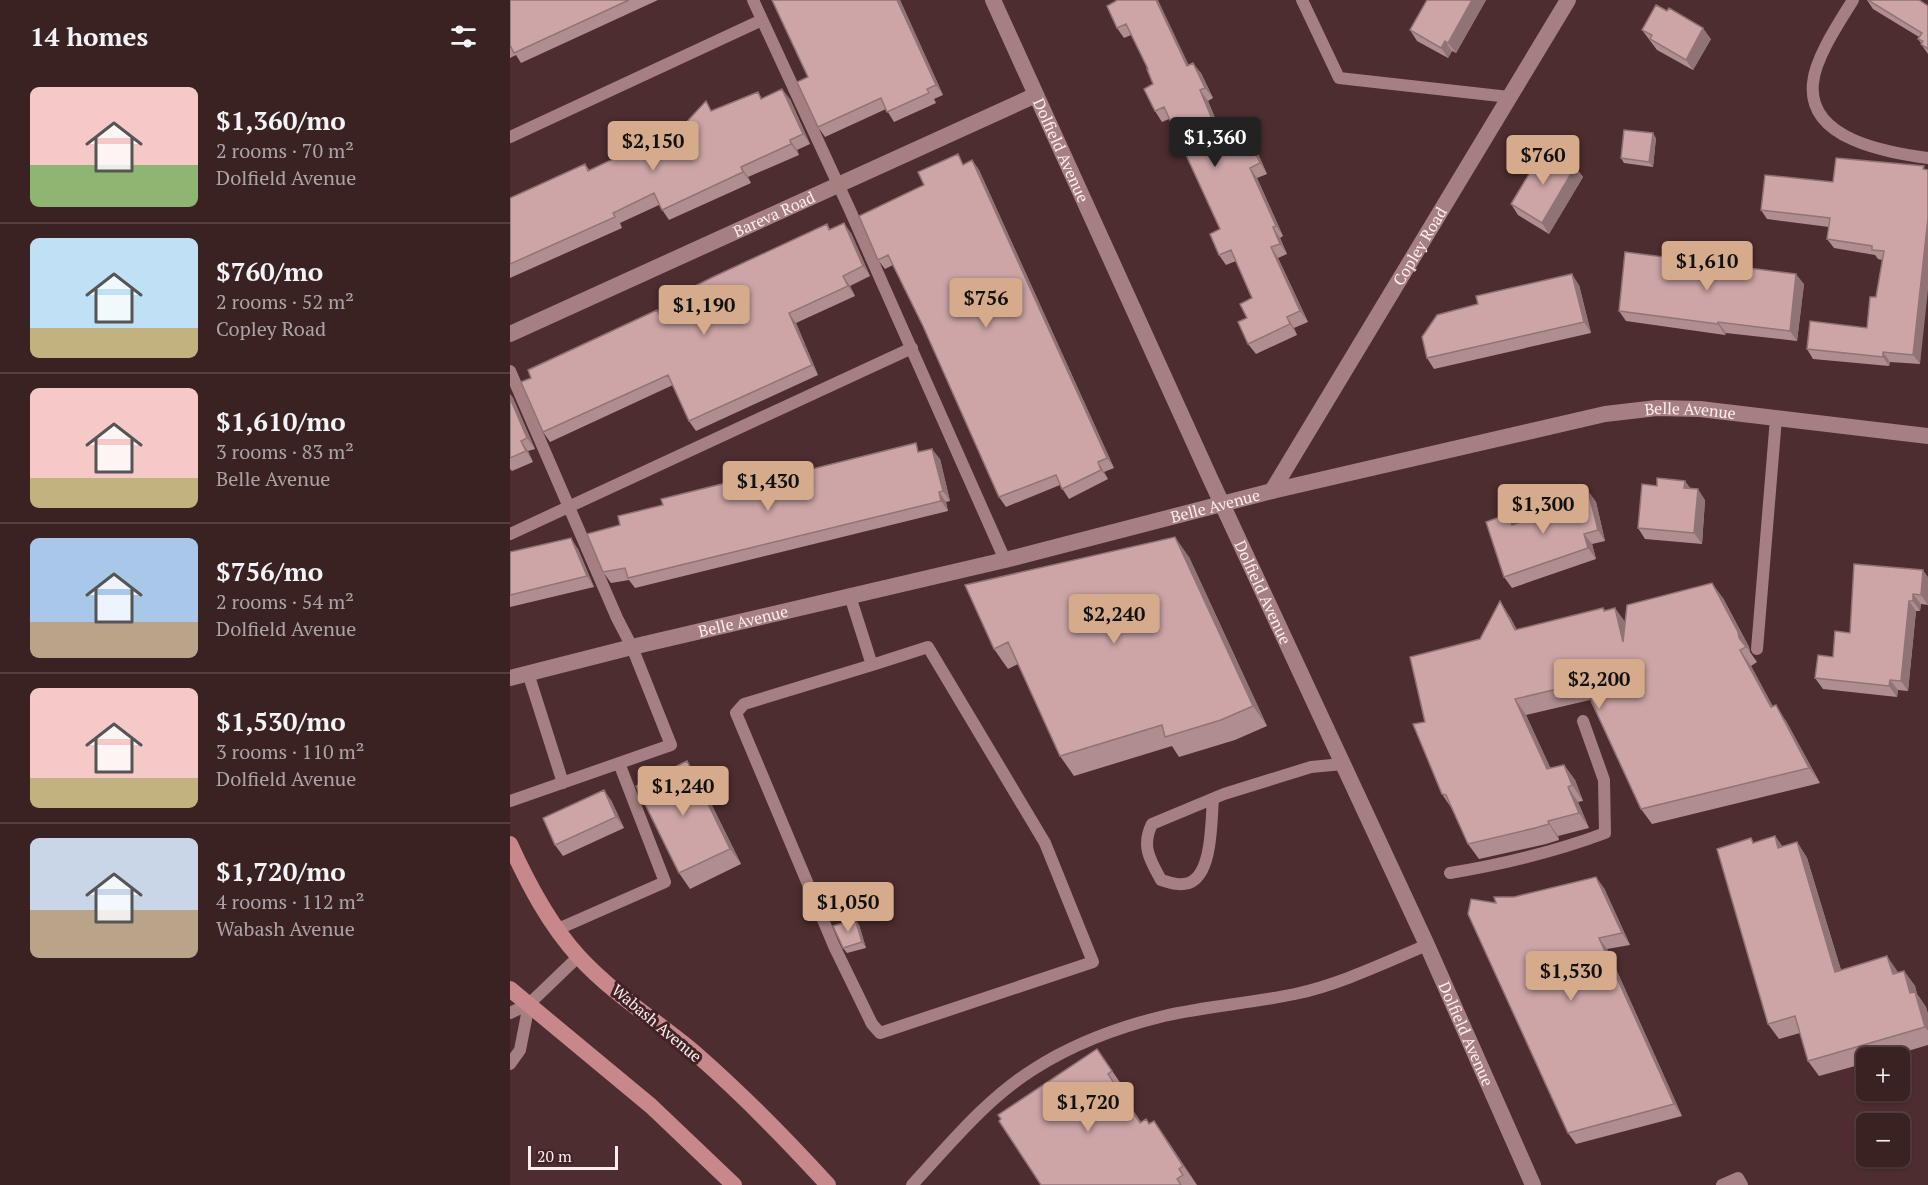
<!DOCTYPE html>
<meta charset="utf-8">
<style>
body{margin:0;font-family:"PT Serif",serif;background:#452f30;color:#f1f3f6;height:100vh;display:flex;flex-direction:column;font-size:22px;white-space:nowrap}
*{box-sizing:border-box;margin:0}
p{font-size:20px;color:#aba4a6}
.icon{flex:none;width:33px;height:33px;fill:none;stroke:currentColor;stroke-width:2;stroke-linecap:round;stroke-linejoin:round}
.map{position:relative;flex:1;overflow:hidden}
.sheet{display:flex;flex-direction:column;background:#3a2223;width:510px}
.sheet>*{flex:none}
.controls{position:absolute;left:1346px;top:1047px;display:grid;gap:12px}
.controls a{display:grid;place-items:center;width:54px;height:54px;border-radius:9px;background:#3a2223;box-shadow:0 2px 4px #0004,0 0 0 2px #543f41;font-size:30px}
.scale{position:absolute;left:18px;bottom:15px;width:90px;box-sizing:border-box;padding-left:6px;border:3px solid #feeded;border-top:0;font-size:16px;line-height:21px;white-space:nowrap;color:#feeded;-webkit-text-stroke:4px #422325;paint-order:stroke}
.price{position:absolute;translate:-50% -51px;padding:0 14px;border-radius:6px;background:#d6ab8b;color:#111;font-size:20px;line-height:39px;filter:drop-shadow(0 2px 3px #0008)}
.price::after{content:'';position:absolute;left:50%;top:36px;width:18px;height:14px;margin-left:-9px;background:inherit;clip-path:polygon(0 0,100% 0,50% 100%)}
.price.current{background:#222;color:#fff}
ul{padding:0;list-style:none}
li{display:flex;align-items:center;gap:18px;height:150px;padding:0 30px}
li+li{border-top:2px solid #543f41}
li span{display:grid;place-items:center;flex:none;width:168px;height:120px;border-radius:9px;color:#555}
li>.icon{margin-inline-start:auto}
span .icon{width:72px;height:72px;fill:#fffc;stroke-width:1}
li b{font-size:26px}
h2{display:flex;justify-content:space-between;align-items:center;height:72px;padding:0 30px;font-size:26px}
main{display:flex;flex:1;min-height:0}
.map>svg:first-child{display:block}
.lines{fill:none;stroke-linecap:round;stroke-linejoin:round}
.service{stroke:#a57f81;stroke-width:12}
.minor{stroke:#a57f81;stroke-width:16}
.tertiary{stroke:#a57f81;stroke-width:16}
.primary{stroke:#c7878b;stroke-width:16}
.wall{fill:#b08e90}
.shaded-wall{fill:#907475}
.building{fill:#cda5a7;stroke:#907475;stroke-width:1.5}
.labels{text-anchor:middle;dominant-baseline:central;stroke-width:6;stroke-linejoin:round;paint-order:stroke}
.street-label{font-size:16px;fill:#feeded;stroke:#422325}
</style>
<main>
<section class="sheet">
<h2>14 homes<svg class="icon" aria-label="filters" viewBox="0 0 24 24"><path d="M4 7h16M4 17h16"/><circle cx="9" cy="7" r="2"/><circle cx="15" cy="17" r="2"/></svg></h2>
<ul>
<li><span style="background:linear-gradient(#f6c9c9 65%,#8fb573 0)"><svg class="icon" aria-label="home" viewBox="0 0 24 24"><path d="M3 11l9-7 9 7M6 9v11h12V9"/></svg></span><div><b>$1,360/mo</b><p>2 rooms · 70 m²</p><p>Dolfield Avenue</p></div></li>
<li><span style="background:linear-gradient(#bfe0f5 75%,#c2b280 0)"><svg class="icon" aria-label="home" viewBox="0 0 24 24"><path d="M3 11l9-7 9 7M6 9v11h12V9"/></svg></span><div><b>$760/mo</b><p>2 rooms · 52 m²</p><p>Copley Road</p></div></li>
<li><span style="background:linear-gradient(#f6c9c9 75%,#c2b280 0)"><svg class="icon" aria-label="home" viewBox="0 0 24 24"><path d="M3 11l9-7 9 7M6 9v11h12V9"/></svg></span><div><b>$1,610/mo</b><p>3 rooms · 83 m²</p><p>Belle Avenue</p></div></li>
<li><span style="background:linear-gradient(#a9c7e8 70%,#b9a48a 0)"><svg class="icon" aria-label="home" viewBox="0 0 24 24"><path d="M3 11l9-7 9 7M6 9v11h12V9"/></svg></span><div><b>$756/mo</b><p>2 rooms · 54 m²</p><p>Dolfield Avenue</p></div></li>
<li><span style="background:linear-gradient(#f6c9c9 75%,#c2b280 0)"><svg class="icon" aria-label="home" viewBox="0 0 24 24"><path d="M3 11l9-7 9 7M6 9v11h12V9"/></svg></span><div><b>$1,530/mo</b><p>3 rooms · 110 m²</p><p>Dolfield Avenue</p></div></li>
<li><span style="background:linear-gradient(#c9d6e8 60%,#b9a48a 0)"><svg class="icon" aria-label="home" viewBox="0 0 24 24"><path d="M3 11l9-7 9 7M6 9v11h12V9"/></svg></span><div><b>$1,720/mo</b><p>4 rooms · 112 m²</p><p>Wabash Avenue</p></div></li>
</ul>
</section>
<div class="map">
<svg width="1418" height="1185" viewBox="0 0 1418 1185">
<rect width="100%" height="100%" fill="#4d2d2f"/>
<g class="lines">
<path class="service" d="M243 0 339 208 495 560
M792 0 829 78 999 97
M1343 0C1330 21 1305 58 1303 83 1297 140 1377 152 1418 158
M0 137 252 20
M0 371 107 618 122 647 161 745 0 801
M0 534 402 348
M340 596 362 665 418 647 535 843 583 962 370 1033 362 1024 324 946 226 713 234 704 362 665
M1247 649 1266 418
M18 673 53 783
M703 799C701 820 703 874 679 883 669 886 661 883 651 880 640 860 631 846 642 824L714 794 801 767 833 764
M940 873C993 864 1045 852 1095 833L1094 780 1073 721
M48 929 155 882 109 763
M0 1013 19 1004 69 956
M0 1064 10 1050 19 1004
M402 1185C440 1144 476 1099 524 1069 563 1044 609 1027 654 1016 697 1006 742 1003 785 994 831 984 874 963 917 945
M1212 1185 1228 1178 1232 1185"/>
<g class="minor">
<path id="s1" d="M0 334 526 95"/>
<path id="s2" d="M762 491 1058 0"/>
</g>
<g class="tertiary">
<path id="s3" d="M483 0 700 478 917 945 1023 1185"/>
<path id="s4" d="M0 678 122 647 495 560 762 491 1095 414 1147 408 1190 409 1418 436"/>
</g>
<path class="primary" d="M0 844C18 884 39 924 69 957 103 994 147 1021 185 1053 232 1094 276 1139 318 1185
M0 989 141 1106 224 1185"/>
</g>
<path class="wall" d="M0 0H148L11 63 6 55 0 58Z
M262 0H390L433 95 424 99 426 103 384 122 376 109 315 137 308 127 298 77Z
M917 0H976L946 53 942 51 938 58 907 41 900 30Z
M1357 0H1409L1418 6V54L1411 44V43L1408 39 1409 37 1363 9Z
M606 1 679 65 691 73 703 98 698 101 712 135 740 136 757 174 747 178 773 236 770 238 777 254 768 258 798 322 784 328 787 335 746 354 738 344 737 318 742 298 726 261 716 265 709 255 710 229 659 119 652 122 645 111 643 84 638 69 621 35 614 38 607 28Z
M1132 30 1201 39 1183 70 1147 50Z
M248 92 252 99H280L300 144 287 150 289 155 238 177 241 183 159 220 149 205 110 223 112 228 0 278V198L75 164 80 171 203 111Z
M1146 138 1143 167 1114 163 1111 158Z
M462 160 469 170 604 468 594 472 598 479 559 499 550 485 496 507 489 497 413 326 383 265 375 269 368 260 414 185Z
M1414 166 1410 364 1380 362 1379 366 1303 359 1297 349 1357 328 1366 297 1372 260 1368 259 1365 255 1324 248 1317 239 1319 227 1257 219 1251 210 1323 182Z
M1065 167 1073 177 1039 234 1008 215 1001 204Z
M317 224 320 229 341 233 360 276 340 286 345 296 286 323 308 375 186 431 179 421 163 385 40 442 33 432 21 378 147 310 150 313 192 295Z
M1294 284 1287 341 1216 333 1215 335 1116 321 1109 311Z
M1069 285 1081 333 924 369 917 358Z
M0 394 3 398 25 449 18 451 23 462 2 471 0 469Z
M411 451 430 459 440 501 436 502 438 511 125 588 119 580 101 583 93 572 110 525 153 505 216 483 220 489 231 486 236 494Z
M1175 481 1180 488 1195 500 1192 544 1135 539 1128 528 1147 486Z
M1078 491 1086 502 1095 541 1082 544 1086 559 1002 588 994 577 998 514 1005 524 1044 510Z
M68 549 84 587 0 607V552Z
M679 557 757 726 725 740 669 757 662 746 564 776 550 756 508 664 498 669 484 649Z
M1418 577V605L1411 604 1410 611H1406L1398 691 1388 690 1387 697 1313 689 1305 678 1323 657 1340 633Z
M1213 598 1239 647 1240 652 1247 662 1241 666 1263 707 1276 721 1310 783 1142 824 1131 809 1080 700 1016 715 1040 768 1054 765 1065 780 1073 801 1068 802 1079 828 1048 836 1049 840 1036 844 969 859 958 844 942 809 932 794 915 722 970 639 1000 617 1007 630 1093 608 1095 610 1115 623Z
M188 777 231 864 180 889 169 873Z
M101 800 114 828 53 856 45 845Z
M1265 836 1272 846 1287 842 1297 858 1331 970 1388 973 1394 971 1405 986 1407 994 1416 1007 1418 1014V1045L1374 1058H1356V1063L1309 1076 1298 1061 1290 1033 1269 1039 1258 1024 1241 838 1244 843Z
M1094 888 1120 945 1097 949 1172 1116 1066 1144 1058 1133 986 903 1004 897Z
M345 919 349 925 356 948 337 953 333 948Z
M587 1049 616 1091 612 1094 631 1122 640 1123 644 1121 687 1185H531Z"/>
<path class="shaded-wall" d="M387 0H390L433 95 426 85Z
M646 0H648L684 76 677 66Z
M962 0H976L946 53 938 43Z
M1193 28 1201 39 1183 70 1176 60Z
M935 41 942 51 938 58 931 48Z
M683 63 691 73 703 98 695 88Z
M272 89 280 99 300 144 293 134Z
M690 90 698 101 717 147 709 136Z
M733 126 740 136 757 174 750 163Z
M1143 133 1146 138 1143 167 1139 162Z
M280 140 287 150 289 155 281 144Z
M462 160 469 170 604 468 597 458Z
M231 167 238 177 241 183 233 172Z
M1065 167 1073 177 1039 234 1032 223Z
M740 168 747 178 773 236 766 226Z
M1418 218V290L1410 364 1403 355Z
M334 223 341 233 360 276 353 266Z
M763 227 770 238 777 254 770 244Z
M761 247 768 258 798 322 790 311Z
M1062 274 1069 285 1081 333 1074 322Z
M1286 274 1294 284 1287 341 1280 331Z
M333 276 340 286 345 296 338 286Z
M279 313 286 323 308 375 302 365Z
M777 317 784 328 787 335 780 324Z
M1208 322 1216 333 1215 335 1208 324Z
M1373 352 1380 362 1379 366 1373 357Z
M0 394 3 398 25 449 17 438 0 398Z
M11 441 18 451 23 462 16 451Z
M422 449 430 459 440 501 433 491Z
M588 462 594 472 598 479 591 470Z
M1175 481 1182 491 1174 488Z
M1188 489 1195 500 1192 544 1184 533Z
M1078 491 1086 502 1095 541 1088 530Z
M429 492 436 502 438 511 431 501Z
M998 514 1005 524 1002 525Z
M1074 534 1082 544 1086 559 1078 548Z
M665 537 679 557 757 726 743 706Z
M61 538 68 549 84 587 77 576Z
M1413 570 1418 577V605L1411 595Z
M1202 583 1213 598 1239 647 1240 652 1229 638Z
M1403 594 1411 604 1410 611 1403 601Z
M990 601 1000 617 1015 646 1005 630Z
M1399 601 1406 611 1398 691 1391 681Z
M1105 608 1116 623 1113 642Z
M1230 650 1241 666 1272 723 1261 707Z
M1380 680 1388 690 1387 697 1379 686Z
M1005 699 1016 715 1048 784 1037 769Z
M1266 705 1276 721 1310 783 1299 768Z
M177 761 188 777 231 864 220 849Z
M1054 765 1065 780 1073 801 1062 785Z
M1058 787 1068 802 1079 828 1069 813Z
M94 790 101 800 114 828 106 817Z
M1038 821 1048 836 1049 840 1039 824Z
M1265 836 1276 852 1268 848Z
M1287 842 1297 858 1336 987 1325 972Z
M1086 877 1094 888 1120 945 1112 933Z
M345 919 349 925 356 948 352 942Z
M1089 938 1097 949 1172 1116 1164 1104Z
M1377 956 1388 972 1393 990 1383 974Z
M1394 971 1405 986 1407 994 1416 1007 1418 1014V1031L1415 1027 1400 993Z
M644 1121 658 1141 687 1185 673 1166Z"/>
<path class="building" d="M0 0H119L4 53 0 45Z
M262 0H387L426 85 417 89 419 93 377 112 371 98 308 127 287 82 298 77Z
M606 0H646L677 66 683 63 695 88 690 90 709 136 733 126 750 163 740 168 766 226 763 227 770 244 761 247 790 311 777 317 780 324 738 344 728 322 737 318 730 304 742 298 721 250 709 255 700 234 710 229 654 107 645 111 634 89 643 84 637 69H638L616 24 607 28 597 6 606 1Z
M917 0H962L938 43 935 41 931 48 900 30Z
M1358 0H1409L1418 6V49L1411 44 1413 41 1408 39 1412 33Z
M1146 5 1157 11 1159 8 1193 28 1176 60 1140 39 1142 35 1132 30Z
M272 89 293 134 280 140 281 144 231 167 233 172 152 210 144 193 103 213 105 217 0 264V198L75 164 78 171 173 126 196 101 201 111 248 92 251 99Z
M1114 130 1143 133 1139 162 1111 158Z
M1034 149 1065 167 1032 223 1001 204Z
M448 154 453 165 462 160 597 458 588 462 591 470 552 489 546 475 489 497 413 326 378 255 368 260 349 216 414 185 408 172Z
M1326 158 1414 166 1413 169 1418 170V218L1403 355 1373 352V357L1297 349 1300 321 1357 328 1360 297H1366L1374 251 1362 250V246L1317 239 1320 218 1251 210 1255 175 1323 182Z
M334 223 353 266 333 276 338 286 279 313 302 365 179 421 158 375 33 432 11 382 21 378 18 370 147 310 149 314 192 295 187 285 203 277 317 224 319 230Z
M1115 252 1286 274 1280 331 1208 322V324L1109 311Z
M1062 274 1074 322 917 358 912 337 927 315 968 304 966 296Z
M0 398 17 438 11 441 16 451 0 458Z
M406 443 408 452 422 449 433 491 429 492 431 501 118 578 115 568 93 572 77 534 110 525 108 516 153 505 151 499 216 483 218 489 231 486 233 494 284 482 282 474Z
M1147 478 1175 481 1174 488 1188 489 1184 533 1128 528 1132 484 1147 486Z
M1078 491 1088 530 1074 534 1078 548 994 577 976 522 998 514 1002 525 1044 510 1042 501Z
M665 537 743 706 711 720 655 737 652 725 550 756 498 642 484 649 455 585Z
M61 538 77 576 0 595V552Z
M1344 564 1413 570 1411 595 1403 594V601H1399L1391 681 1380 680 1379 686 1305 678 1308 655 1323 657 1325 631 1340 633Z
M1202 583 1228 632 1229 638 1236 647 1230 650 1261 707 1266 705 1299 768 1131 809 1073 683 1005 699 1037 769 1054 765 1062 785 1058 787 1069 813 1038 821 1039 824 1025 828 958 844 936 795 932 794 903 724 915 722 900 657 970 639 990 601 1005 630 1093 608 1094 611 1105 608 1113 642 1117 605Z
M177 761 220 849 169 873 126 786Z
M94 790 106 817 45 845 33 818Z
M1265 836 1268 848 1287 842 1325 972 1377 956 1383 974 1394 971 1400 993 1405 992 1415 1027 1298 1061 1285 1016 1258 1024 1207 849 1241 838 1243 843Z
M1086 877 1112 933 1089 938 1164 1104 1058 1133 958 914 961 899 986 903 984 897H1004Z
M345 919 352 942 333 948 323 926Z
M587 1049 602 1071 598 1074 630 1123 636 1119 639 1124 644 1121 673 1166 669 1169 673 1175 667 1179 671 1185H531L489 1121 491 1119 488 1115Z"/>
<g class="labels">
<g class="street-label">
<text stroke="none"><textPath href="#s3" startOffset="165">Dolfield Avenue</textPath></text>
<text stroke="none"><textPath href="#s1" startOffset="290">Bareva Road</textPath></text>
<text stroke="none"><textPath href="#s2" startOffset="286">Copley Road</textPath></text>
<text stroke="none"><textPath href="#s4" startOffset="1212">Belle Avenue</textPath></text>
<text stroke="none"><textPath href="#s4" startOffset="726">Belle Avenue</textPath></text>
<text stroke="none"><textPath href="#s3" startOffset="651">Dolfield Avenue</textPath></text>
<text stroke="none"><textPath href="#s4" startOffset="240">Belle Avenue</textPath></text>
<text transform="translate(147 1023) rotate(40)">Wabash Avenue</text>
<text stroke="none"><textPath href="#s3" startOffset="1137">Dolfield Avenue</textPath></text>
</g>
</g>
</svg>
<div class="controls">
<a>+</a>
<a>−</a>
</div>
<div class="scale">20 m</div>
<b class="price current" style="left:705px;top:168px">$1,360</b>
<b class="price" style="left:143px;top:172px">$2,150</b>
<b class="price" style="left:1033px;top:186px">$760</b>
<b class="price" style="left:1197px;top:292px">$1,610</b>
<b class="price" style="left:476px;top:329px">$756</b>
<b class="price" style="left:194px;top:336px">$1,190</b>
<b class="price" style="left:258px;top:512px">$1,430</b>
<b class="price" style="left:1033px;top:535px">$1,300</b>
<b class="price" style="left:604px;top:645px">$2,240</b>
<b class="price" style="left:1089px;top:710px">$2,200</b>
<b class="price" style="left:173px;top:817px">$1,240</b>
<b class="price" style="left:338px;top:933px">$1,050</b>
<b class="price" style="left:1061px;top:1002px">$1,530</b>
<b class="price" style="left:578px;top:1133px">$1,720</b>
</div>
</main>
